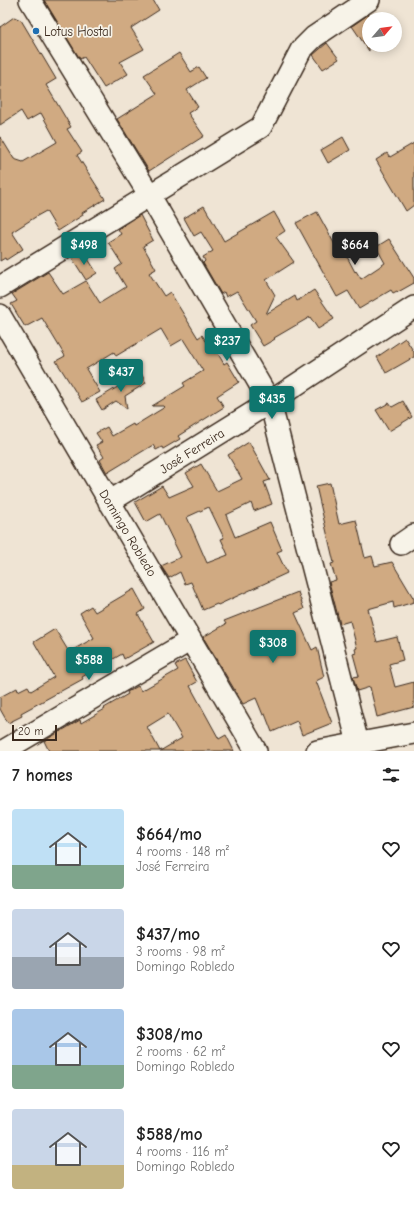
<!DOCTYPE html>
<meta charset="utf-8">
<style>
body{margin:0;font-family:"Comic Neue",sans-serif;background:#f2f2f2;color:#222;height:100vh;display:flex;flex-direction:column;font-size:15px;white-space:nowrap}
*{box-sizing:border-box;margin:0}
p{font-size:13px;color:#767676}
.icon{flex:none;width:22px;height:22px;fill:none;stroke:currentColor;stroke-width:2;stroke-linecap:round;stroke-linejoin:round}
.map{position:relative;height:751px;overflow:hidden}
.details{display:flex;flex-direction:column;background:#fff;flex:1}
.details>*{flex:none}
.needle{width:26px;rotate:62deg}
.controls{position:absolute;left:362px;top:12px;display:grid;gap:8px}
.controls a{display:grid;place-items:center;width:40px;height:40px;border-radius:50%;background:#fff;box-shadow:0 2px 10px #0003;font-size:20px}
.scale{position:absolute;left:12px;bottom:10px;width:45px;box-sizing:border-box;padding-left:4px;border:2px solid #3b2a1e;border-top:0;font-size:11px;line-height:14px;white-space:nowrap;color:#3b2a1e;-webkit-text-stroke:3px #f7f3e8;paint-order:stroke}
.price{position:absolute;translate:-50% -34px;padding:0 9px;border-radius:4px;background:#0f766e;color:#fff;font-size:13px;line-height:26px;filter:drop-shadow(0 1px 2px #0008)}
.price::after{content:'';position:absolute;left:50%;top:24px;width:12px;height:9px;margin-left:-6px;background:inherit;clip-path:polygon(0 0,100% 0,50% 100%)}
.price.active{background:#222;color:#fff}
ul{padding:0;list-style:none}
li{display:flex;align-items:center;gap:12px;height:100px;padding:0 12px}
li span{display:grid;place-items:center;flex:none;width:112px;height:80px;border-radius:4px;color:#555}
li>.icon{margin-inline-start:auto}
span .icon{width:48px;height:48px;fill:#fffc;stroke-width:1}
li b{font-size:17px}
h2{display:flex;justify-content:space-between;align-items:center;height:48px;padding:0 12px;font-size:17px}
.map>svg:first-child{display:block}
.building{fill:#d0aa82;stroke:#3b2a1e;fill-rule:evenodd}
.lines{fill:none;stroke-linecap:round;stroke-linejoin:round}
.minor-casing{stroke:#3b2a1e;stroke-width:24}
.minor{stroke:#f7f3e8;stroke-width:21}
.poi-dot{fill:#1f6fb2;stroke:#f7f3e8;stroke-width:1.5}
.labels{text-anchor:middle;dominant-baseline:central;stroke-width:3.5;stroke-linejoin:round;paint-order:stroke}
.poi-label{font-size:13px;fill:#3b2a1e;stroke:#f7f3e8;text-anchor:start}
.street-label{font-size:13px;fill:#3b2a1e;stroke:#f7f3e8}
</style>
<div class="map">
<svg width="414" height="751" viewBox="0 0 414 751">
<rect width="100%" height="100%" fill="#efe4d4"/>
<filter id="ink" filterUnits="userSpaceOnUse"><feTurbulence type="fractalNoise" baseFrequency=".025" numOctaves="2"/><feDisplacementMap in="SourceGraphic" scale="8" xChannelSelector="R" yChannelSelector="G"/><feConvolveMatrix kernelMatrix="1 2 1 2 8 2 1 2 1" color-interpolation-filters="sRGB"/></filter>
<g filter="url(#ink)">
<path class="building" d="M44 0H153L159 10 131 28 144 49 120 62 128 74 104 88 84 57 80 59Z
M369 14V51L352 26Z
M14 17 21 20 56 79 46 85 71 127 67 129 82 152 77 155 105 199 82 213 83 215 58 231 46 211 37 216 12 232 23 249 6 260 5 258 0 261V136L14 159 23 162 57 142 41 113 27 121 21 111 0 125V27Z
M327 43 339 59 323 69 313 55Z
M179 53 191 72 199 67 206 78 187 90 198 107 188 113 204 136 149 171 117 119 157 94 144 75Z
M343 137 350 150 328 163 321 150Z
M414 143V205L406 211 376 160 387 153 390 157Z
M204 206 224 241 274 212 285 231 276 237 294 262 266 280 275 295 266 314 295 296 297 301 314 290 334 319 318 329 310 317 274 338 275 339 263 346 250 325 256 321 240 295 237 291 226 297 224 292 221 294 203 263 205 261 203 257 213 251 201 232 194 236 184 218Z
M317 212 340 254 344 251 355 272 356 271 361 279 385 263 376 247 389 239 414 278V283L398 292 397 291 393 293 391 290 359 309 348 291 337 297 296 223Z
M140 215 153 240 143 246 156 269 149 273 164 296 170 292 198 338 202 335 214 353 217 352 224 364 227 362 239 382 217 396 224 407 178 436 180 439 163 449 162 447 156 450 153 445 107 473 100 460 104 457 96 445 102 442 96 433 107 427 112 436 133 424 134 426 165 407 164 406H152L185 386 183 383 203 371 183 339 171 346 161 329 116 356 114 352 86 369 100 392 82 402 56 361 65 356 42 318 25 327 11 304 17 301 12 294 48 272 63 294 86 281 100 303 126 287 115 269 122 264 108 242 121 234 118 229Z
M83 251 97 273 86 280 72 258Z
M405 338 414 352V357L386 373 377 357Z
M141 373 146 383 125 396 127 409 116 401 102 410 96 400Z
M403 401 412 417 389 431 376 410 389 403 392 407Z
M249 442 270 480 264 482 272 504 254 511 251 503 226 515 235 537 270 522 282 550 277 552 287 573 218 605 217 604 203 610 191 582 185 584 180 572 169 578 161 566 181 557 160 514 146 522 135 502 162 486 169 497 194 486 186 473 201 464 217 491 242 479 228 455ZM209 507 224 538 221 539 228 555 207 563 187 517Z
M330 483 339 524 356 520 365 558 372 556 375 566 392 562 414 599V602L394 608 393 602 368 609 377 642 397 637 403 660 389 664 395 687 414 682V707L377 717 370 687 357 691 353 677 359 676 353 654 356 653 355 649 357 648 350 621 340 624 329 582 336 580 331 564 334 563 316 486Z
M134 589 145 609 138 614 154 642 124 659 122 654 82 677 83 679 21 713 22 716 8 723 0 709V697L17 688 18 691 28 686 31 691 54 677 34 642 55 629 69 652 94 638 80 613 91 606 95 612Z
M298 592 304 609 295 613 312 650 317 647 324 677 316 681 332 723 302 735 297 721 272 732 265 714 263 715 256 698 243 704 203 637 226 624 224 621Z
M185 660 197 682 190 686 219 739 226 735 234 751H160L182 738 168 714 147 727 160 751H49L44 741 80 720 81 723 105 709 104 708 128 694 127 692 138 686 141 691 178 670 175 665Z"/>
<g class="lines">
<defs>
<path id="minor" d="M30 0 150 196 270 402 360 751
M0 287 261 127 301 50 314 37 369 0
M0 315 256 751
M109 502 270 402 414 307
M401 544 414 535
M3 751 191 640
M317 751 414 733"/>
</defs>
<use href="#minor" class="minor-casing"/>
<use href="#minor" class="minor"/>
</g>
</g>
<circle class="poi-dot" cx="36" cy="31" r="4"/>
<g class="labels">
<g class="poi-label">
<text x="44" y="31">Lotus Hostal</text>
</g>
<g class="street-label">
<text transform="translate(192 451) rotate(-32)">José Ferreira</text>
<text transform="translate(128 533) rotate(59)">Domingo Robledo</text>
</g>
</g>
</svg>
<div class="controls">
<a><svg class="needle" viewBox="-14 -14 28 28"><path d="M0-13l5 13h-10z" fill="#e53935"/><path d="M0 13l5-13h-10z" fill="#767676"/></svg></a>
</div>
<div class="scale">20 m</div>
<b class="price" style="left:84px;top:266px">$498</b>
<b class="price active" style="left:355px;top:266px">$664</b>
<b class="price" style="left:227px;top:362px">$237</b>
<b class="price" style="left:121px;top:393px">$437</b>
<b class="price" style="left:272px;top:420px">$435</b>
<b class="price" style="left:273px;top:664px">$308</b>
<b class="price" style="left:89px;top:681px">$588</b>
</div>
<section class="details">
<h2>7 homes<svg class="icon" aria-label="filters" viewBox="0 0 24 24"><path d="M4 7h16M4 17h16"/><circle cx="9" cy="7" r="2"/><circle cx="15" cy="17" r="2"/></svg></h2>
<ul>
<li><span style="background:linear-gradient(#bfe0f5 70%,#7fa58c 0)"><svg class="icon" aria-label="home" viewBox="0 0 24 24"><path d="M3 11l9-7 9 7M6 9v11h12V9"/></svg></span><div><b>$664/mo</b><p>4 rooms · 148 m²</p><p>José Ferreira</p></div><svg class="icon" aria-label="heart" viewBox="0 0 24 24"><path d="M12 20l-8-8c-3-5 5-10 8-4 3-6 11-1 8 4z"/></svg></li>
<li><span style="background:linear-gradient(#c9d6e8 60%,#9aa5b1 0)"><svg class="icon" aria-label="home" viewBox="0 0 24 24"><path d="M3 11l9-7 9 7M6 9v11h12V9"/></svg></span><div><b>$437/mo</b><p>3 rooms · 98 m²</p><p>Domingo Robledo</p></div><svg class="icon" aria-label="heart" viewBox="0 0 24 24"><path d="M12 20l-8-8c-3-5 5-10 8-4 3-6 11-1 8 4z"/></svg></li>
<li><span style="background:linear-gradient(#a9c7e8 70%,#7fa58c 0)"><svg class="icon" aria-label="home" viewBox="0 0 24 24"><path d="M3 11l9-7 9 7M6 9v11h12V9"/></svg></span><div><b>$308/mo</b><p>2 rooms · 62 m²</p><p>Domingo Robledo</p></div><svg class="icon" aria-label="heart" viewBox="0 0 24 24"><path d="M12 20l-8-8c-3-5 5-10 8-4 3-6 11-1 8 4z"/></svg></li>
<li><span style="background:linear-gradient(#c9d6e8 70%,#c2b280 0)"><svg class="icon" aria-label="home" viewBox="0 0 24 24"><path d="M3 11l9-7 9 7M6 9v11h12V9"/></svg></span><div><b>$588/mo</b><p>4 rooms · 116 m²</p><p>Domingo Robledo</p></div><svg class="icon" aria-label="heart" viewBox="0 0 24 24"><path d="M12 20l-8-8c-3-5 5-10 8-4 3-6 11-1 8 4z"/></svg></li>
</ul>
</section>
